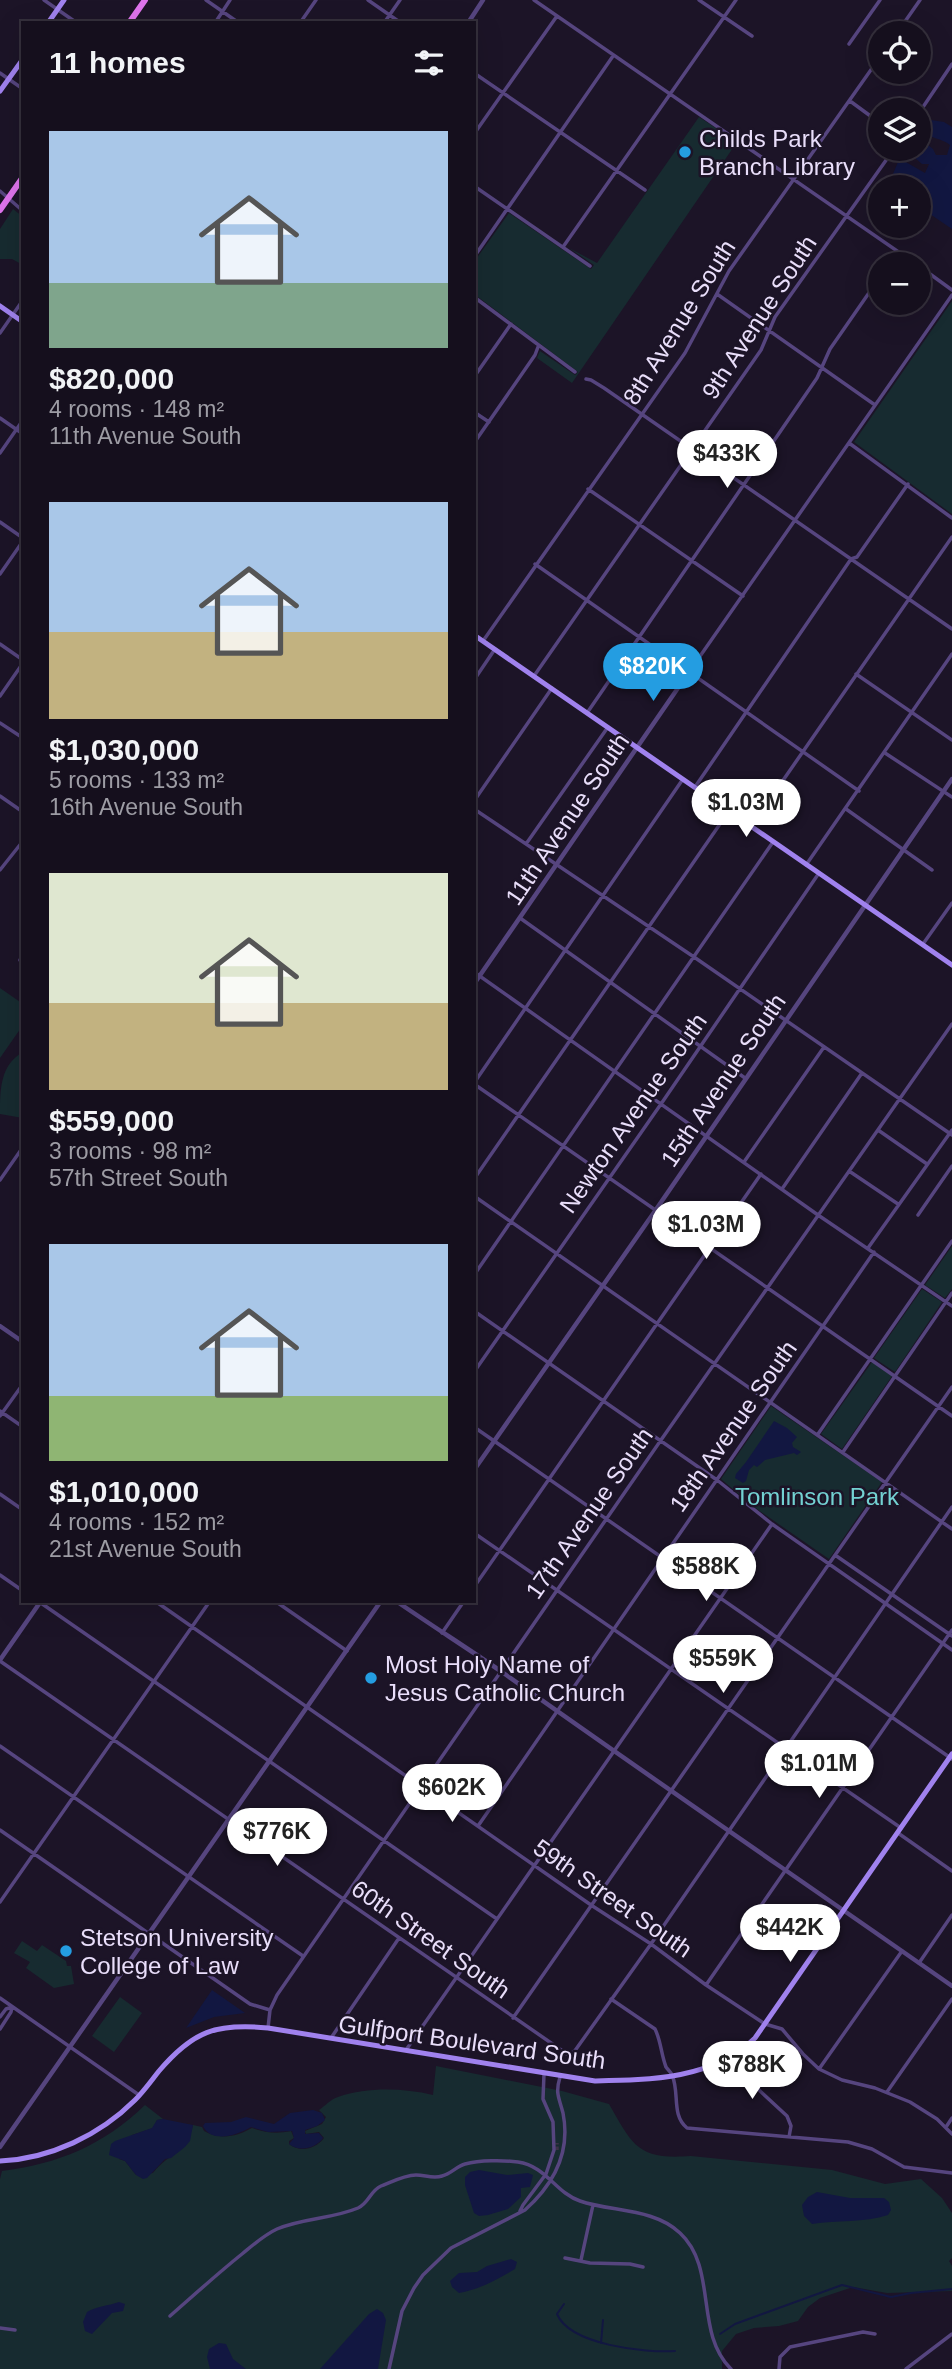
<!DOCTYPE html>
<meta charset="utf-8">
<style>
body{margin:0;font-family:Helvetica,sans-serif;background:#221d2a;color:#f1f3f6;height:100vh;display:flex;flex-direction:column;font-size:26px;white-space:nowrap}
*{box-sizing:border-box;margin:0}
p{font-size:23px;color:#9d9ca4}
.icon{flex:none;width:38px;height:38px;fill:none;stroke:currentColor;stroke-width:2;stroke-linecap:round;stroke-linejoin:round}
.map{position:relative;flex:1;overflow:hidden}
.sheet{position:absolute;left:21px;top:21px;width:455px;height:1582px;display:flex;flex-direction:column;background:#150f1d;border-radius:0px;box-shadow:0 7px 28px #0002,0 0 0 2px #342f3b}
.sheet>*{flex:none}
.controls{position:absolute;left:868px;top:21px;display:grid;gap:14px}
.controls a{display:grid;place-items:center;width:63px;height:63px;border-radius:50%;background:#150f1d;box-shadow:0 7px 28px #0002,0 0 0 2px #342f3b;font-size:35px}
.price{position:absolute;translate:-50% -60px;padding:0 16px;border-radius:24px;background:#fff;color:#222;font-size:23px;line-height:46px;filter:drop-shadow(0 2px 4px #0008)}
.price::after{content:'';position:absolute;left:50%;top:42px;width:21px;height:16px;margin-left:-10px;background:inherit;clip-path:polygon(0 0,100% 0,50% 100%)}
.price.on{background:#249de1;color:#fff}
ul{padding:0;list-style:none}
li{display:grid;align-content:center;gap:14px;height:371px;padding:0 28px}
li span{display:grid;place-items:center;height:217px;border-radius:0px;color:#555}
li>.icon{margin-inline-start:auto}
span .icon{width:126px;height:126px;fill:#fffc;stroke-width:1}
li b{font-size:30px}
h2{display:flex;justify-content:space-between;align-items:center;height:84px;padding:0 28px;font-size:30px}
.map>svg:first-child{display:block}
.green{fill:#172b30}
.water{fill:#121741}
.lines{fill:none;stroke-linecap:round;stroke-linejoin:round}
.stream{stroke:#121741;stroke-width:2}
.minor-tunnel{stroke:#3b3247;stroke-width:3.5;stroke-dasharray:3.5 2;stroke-linecap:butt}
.minor{stroke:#56457f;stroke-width:3.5}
.tertiary{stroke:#56457f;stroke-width:4.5}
.secondary{stroke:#a082ee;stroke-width:5}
.primary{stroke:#de74ec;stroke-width:6}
.poi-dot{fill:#249de1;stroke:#1c1427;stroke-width:2.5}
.labels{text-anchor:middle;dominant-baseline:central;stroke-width:5;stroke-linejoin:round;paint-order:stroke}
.poi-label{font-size:24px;fill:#e9defa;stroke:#1c1427;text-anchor:start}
.street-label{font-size:24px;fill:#e9defa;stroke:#1c1427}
.park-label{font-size:24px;fill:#73d1d2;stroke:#1c1427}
</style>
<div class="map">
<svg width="952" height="2369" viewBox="0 0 952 2369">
<rect width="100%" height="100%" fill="#1c1427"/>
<path class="green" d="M699 117 737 142 572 383 537 358 540 351 575 375 578 372 474 294V262L509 213 591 269 594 265 569 248 597 263Z
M13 209 23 217V265L12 259H0V229Z
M952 301V514L854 442Z
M0 988 23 1004V1025L0 1058Z
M23 1052V1118L0 1114C0 1090 0 1065 23 1052Z
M952 1246V1289L945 1298 925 1285Z
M922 1289 942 1302 895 1372 874 1358Z
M872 1362 892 1376 842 1449 821 1434Z
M771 1406 882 1482 829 1559 754 1507 721 1479Z
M22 1941 37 1951 42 1945 66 1961 67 1966H71L74 1984 54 1988 26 1968 30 1962 14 1953Z
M120 1997 142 2013 114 2052 92 2036Z
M436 2066 562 2091 609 2104C633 2146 638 2160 691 2156L832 2170 885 2184 921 2179 942 2198 952 2213V2258L949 2261 952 2266V2291L887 2293 853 2287 820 2298 808 2307 798 2321 779 2326 754 2328 736 2334 722 2351V2369H0V2179L2 2171C58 2164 104 2145 145 2105L163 2119 157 2120 153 2128 132 2135 119 2159 125 2161 136 2175 153 2173C171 2150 186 2157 193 2125L202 2127 204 2131C220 2140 236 2137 252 2128 267 2133 276 2134 291 2131L294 2138 289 2141V2144C300 2153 316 2149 324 2138L319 2132 306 2134 305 2131 322 2124 326 2117 319 2110C325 2106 331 2099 338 2097 368 2087 402 2088 433 2095Z"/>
<path class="water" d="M924 119 944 122 952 127V229L930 214 919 213V187H906L893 174 898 162 904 161 925 173 929 164H922L906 150 919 149V138L933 149 936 155H947L950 145C937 135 920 141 924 119Z
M774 1421 787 1428 797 1437 792 1443 793 1447 801 1452 797 1455 794 1453 765 1460 757 1467 754 1465 749 1470 746 1481 743 1483 735 1478 736 1474 746 1462Z
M212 1990 245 2013 214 2017 186 2028Z
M313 2110 322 2113 325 2120 317 2126 305 2130V2134L319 2133 323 2138C315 2149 299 2152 289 2144L294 2138 292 2131 268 2132 251 2127C237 2135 212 2144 203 2126L205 2123 231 2122 246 2117 274 2124 290 2113Z
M163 2119 193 2125 190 2141 185 2147 171 2158 165 2159 147 2178 143 2179 136 2175 125 2161 109 2155 111 2144 115 2141 152 2128 157 2120Z
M479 2170 507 2175 528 2173 533 2175 530 2187 521 2188V2197L508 2209 488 2215 479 2216 474 2213 465 2185V2177L470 2172Z
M817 2192 850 2198H884L889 2202 891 2210 888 2215C864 2223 837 2220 812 2224L804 2216 802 2205 808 2197Z
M511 2259 517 2262 515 2269C497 2280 480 2289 459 2293L452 2287 450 2281 459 2273 477 2272 487 2266Z
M119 2302 125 2304 123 2311 112 2313 92 2334 85 2331 83 2322 87 2312C97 2306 108 2306 119 2302Z
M377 2309 383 2313 386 2320 378 2369H320L369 2314Z
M219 2343 226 2344 233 2359 246 2369H210L207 2357 209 2349Z"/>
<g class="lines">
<path class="stream" d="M564 2304 557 2314C570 2345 645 2353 675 2351
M720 2334 735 2324 842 2285 891 2297 911 2293 952 2289
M601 2343 603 2320"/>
<path class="minor-tunnel" d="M557 2150V2143"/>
<path class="minor" d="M44 0 77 23
M206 0 239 23
M368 0 401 23
M534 0 916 264
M699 0 752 36
M215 23 230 0
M300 23 316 0
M384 23 400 0
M897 33 920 0
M849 44 880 0
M0 73 23 89
M474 73 645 190
M850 101 880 123
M919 113 952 64
M474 134 557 16
M474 186 590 266
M0 191 23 211
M563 247 736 0
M474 257 613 56
M889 264 898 252
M919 266 952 290
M717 294 875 405
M474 297 575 372
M0 333 23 300
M474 377 511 324
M586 379 591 380 604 388 952 629
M474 412 489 422
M0 418 23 434
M474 443 535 355 538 347
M849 443 952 518
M0 453 23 420
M588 489 743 596
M0 522 23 538
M535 564 859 791
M0 574 23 541
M483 641 685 353 729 271 880 57
M0 644 23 660
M689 672 952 295
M856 674 952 740
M534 676 761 350 775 317 894 149
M474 680 495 649
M0 696 23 663
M587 713 817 378 830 349 880 277
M0 723 23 738
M885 753 952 797
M695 787 851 559 857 557 908 484
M0 796 23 812
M474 801 552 688
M474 809 694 957 952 1135
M846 809 932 870
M752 825 952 537
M526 844 608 727
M806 865 952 654
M0 870 23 841
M520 918 745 1078
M923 944 952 903
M23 954 20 960 23 965
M474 972 818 1215 952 1306
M474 1083 683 779
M474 1084 952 1416
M878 1130 927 1164
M744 1162 824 1047
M849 1171 898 1204
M474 1179 729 811
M0 1180 23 1147
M782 1189 862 1073
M474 1196 952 1529
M918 1215 952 1166
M868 1248 952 1130
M474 1275 773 842
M474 1311 717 1480 772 1524 952 1650
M474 1372 661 1104 819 873
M0 1411 23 1427
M0 1416 23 1384
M474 1427 952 1759
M818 1434 952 1241
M843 1452 952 1293
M0 1494 23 1510
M474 1533 901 1828
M835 1555 952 1636
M0 1575 23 1591
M474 1587 761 1174
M38 1601 497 1919
M155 1601 591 1905 651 1944 706 1985 765 2024 782 2029 803 2054 819 2069 842 2080 875 2088 910 2102 937 2119 952 2134
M275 1601 347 1651
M442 1633 464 1601
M0 1661 567 2054 574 2052 651 1944 952 1507
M0 1746 303 1956
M478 1826 874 1252
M0 1830 250 2004 270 2010
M898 1833 952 1871
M0 1902 210 1601
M919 1963 952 1915
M706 1985 952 1630
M0 1998 139 2095
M611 1999 655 2029C661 2041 661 2054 666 2067 668 2070 671 2072 672 2075 680 2093 671 2115 687 2128L848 2142 872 2149 904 2167 952 2173
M0 2017 6 2009 12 2007
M513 2018 952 1387
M268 2028 270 2010 277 1995 661 1440 952 1024
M0 2029 11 2012 12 2007
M331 2038 399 1938
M406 2050 772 1524
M733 2057 760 2091 787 2116 791 2126 789 2137
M819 2069 902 1951
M887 2092 952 1999
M946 2127 952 2118
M520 2211 523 2205 546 2174 554 2150 553 2122 543 2099 544 2074
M565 2258 590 2263 630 2264 643 2267
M581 2260 593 2205
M170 2316C194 2295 217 2274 242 2254 253 2245 264 2235 277 2229 303 2218 332 2219 358 2208 369 2203 370 2191 381 2186 391 2182 405 2175 416 2175 425 2175 433 2179 442 2176 451 2174 457 2166 465 2164 480 2160 503 2160 518 2162 546 2166 556 2193 580 2201 612 2212 654 2208 680 2233 718 2268 694 2333 731 2369
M0 2328 15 2330
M389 2369 402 2311 414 2288 423 2275 451 2248 525 2210C554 2184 571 2153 563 2113 559 2097 555 2094 560 2077
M779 2369 780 2357 790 2347 863 2332 875 2334
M906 2369 952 2334"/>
<path class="tertiary" d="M468 23 483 0
M474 984 689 672
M0 1326 23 1342
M474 1470 655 1211 952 779
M396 1601C431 1625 467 1648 502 1672 651 1778 802 1881 952 1986
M0 1660 41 1601
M0 2147 381 1601"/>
<path class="secondary" d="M48 23 64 0
M0 91 23 59
M0 306 23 322
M474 635 952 965
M0 2161C50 2159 100 2135 135 2100 144 2091 151 2081 159 2071 193 2031 216 2023 268 2028L595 2081C650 2080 714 2079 755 2038L952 1754"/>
<path class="primary" d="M129 23 145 0
M0 210 23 177"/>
</g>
<g class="poi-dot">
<circle cx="685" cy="152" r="7"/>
<circle cx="371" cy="1678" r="7"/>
<circle cx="66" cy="1951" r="7"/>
</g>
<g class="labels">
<g class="poi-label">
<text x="699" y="138">Childs Park<tspan x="699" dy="28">Branch Library</tspan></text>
<text x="385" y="1664">Most Holy Name of<tspan x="385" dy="28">Jesus Catholic Church</tspan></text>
<text x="80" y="1937">Stetson University<tspan x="80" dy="28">College of Law</tspan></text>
</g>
<g class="street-label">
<text transform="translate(759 317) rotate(-57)">9th Avenue South</text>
<text transform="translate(679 322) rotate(-58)">8th Avenue South</text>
<text transform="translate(567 819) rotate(-56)">11th Avenue South</text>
<text transform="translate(723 1080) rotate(-56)">15th Avenue South</text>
<text transform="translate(633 1113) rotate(-55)">Newton Avenue South</text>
<text transform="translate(733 1426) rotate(-55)">18th Avenue South</text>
<text transform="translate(589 1513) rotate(-55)">17th Avenue South</text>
<text transform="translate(613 1898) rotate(35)">59th Street South</text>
<text transform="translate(431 1939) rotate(35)">60th Street South</text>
<text transform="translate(472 2042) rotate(8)">Gulfport Boulevard South</text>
</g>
<g class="park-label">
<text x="817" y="1496">Tomlinson Park</text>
</g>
</g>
</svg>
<div class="controls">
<a><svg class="icon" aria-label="locate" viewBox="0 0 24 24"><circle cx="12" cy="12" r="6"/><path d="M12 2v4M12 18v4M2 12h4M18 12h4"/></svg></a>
<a><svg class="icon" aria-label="layers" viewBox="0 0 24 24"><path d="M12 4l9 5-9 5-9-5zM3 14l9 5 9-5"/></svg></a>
<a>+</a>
<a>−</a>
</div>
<b class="price" style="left:727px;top:490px">$433K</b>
<b class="price on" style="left:653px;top:703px">$820K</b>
<b class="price" style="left:746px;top:839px">$1.03M</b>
<b class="price" style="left:706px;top:1261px">$1.03M</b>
<b class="price" style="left:706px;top:1603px">$588K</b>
<b class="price" style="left:723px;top:1695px">$559K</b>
<b class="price" style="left:819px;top:1800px">$1.01M</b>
<b class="price" style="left:452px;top:1824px">$602K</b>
<b class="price" style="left:277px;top:1868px">$776K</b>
<b class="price" style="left:790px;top:1964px">$442K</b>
<b class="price" style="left:752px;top:2101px">$788K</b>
<section class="sheet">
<h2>11 homes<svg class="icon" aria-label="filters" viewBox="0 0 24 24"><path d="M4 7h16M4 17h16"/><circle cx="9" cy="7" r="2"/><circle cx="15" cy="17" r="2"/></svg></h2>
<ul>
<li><span style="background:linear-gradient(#a9c7e8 70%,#7fa58c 0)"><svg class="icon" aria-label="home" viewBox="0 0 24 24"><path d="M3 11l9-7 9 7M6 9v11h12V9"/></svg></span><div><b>$820,000</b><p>4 rooms · 148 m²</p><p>11th Avenue South</p></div></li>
<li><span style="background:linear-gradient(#a9c7e8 60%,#c2b280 0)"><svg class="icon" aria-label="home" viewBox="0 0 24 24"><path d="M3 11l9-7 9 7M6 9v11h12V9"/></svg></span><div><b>$1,030,000</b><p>5 rooms · 133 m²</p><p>16th Avenue South</p></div></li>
<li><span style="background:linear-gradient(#dfe7d0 60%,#c2b280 0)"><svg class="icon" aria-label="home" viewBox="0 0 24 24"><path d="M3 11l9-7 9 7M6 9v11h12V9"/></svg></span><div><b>$559,000</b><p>3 rooms · 98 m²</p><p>57th Street South</p></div></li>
<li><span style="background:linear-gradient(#a9c7e8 70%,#8fb573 0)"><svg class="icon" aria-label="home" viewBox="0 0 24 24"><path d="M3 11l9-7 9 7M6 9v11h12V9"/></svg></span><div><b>$1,010,000</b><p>4 rooms · 152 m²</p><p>21st Avenue South</p></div></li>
</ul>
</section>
</div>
